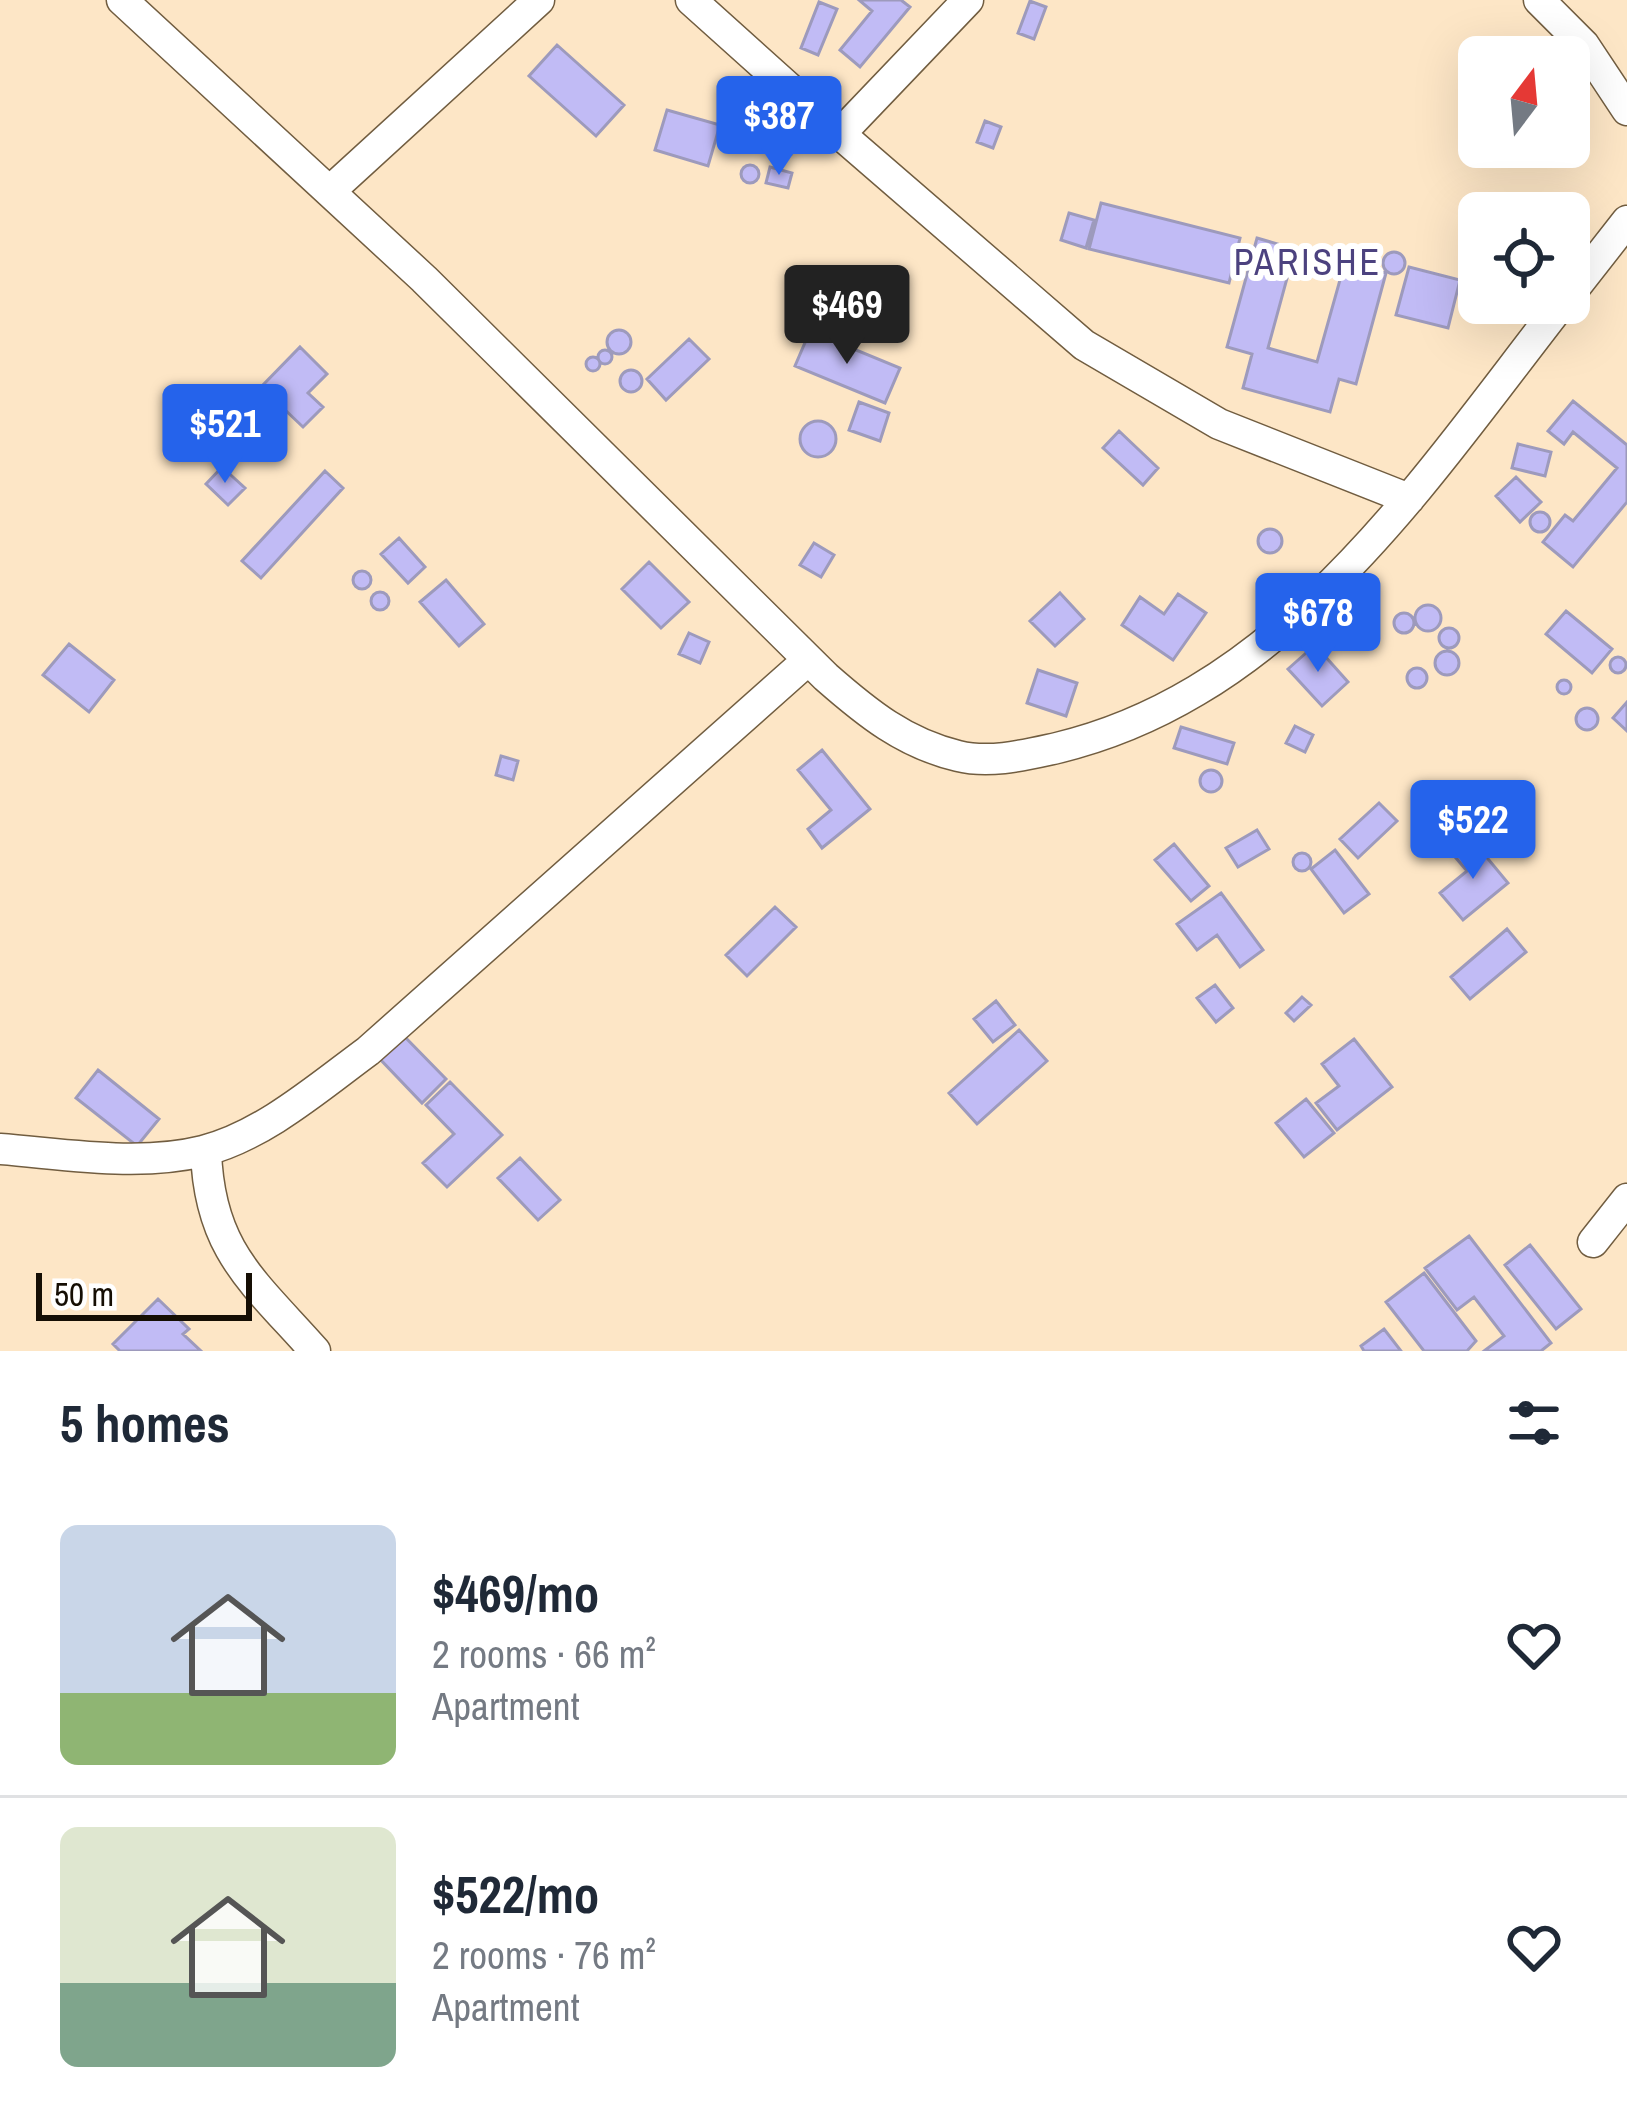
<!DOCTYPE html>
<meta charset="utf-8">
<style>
body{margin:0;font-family:"Archivo Narrow",sans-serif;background:#f6f6f7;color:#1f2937;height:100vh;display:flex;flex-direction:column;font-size:45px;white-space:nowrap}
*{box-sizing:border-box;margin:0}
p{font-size:39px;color:#747a83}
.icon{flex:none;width:66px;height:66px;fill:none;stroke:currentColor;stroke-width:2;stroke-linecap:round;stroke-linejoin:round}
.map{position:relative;height:1351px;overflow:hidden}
.panel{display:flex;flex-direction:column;background:#fff;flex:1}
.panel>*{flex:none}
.needle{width:78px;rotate:16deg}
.controls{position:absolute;left:1458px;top:36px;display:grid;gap:24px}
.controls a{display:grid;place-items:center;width:132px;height:132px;border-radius:18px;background:#fff;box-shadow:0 12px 48px #0002;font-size:60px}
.scale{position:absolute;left:36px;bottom:30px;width:216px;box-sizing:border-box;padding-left:12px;border:6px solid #150e04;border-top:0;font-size:33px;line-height:42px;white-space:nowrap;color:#150e04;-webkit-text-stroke:9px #fff;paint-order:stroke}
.price{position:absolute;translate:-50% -102px;padding:0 27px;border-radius:12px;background:#2563eb;color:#fff;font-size:39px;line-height:78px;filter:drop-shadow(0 3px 6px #0008)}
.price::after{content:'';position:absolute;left:50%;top:72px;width:36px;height:27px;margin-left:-18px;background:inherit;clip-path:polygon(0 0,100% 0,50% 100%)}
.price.active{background:#222;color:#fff}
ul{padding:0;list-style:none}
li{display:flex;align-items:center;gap:36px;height:300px;padding:0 60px}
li+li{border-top:3px solid #e0e1e3}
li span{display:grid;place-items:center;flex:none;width:336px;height:240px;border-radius:18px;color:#555}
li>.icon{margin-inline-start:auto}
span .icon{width:144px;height:144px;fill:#fffc;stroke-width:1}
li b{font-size:51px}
h2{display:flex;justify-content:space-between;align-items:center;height:144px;padding:0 60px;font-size:51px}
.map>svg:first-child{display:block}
.building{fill:#c1bbf5;stroke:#9d9abc;stroke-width:3}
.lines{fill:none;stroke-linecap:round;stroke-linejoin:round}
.minor-casing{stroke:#715d40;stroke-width:33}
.minor{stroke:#fff;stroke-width:30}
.labels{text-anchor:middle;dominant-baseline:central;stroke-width:12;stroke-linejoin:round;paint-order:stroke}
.quarter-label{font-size:36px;letter-spacing:3px;fill:#4c427f;stroke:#fff}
</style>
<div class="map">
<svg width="1627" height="1351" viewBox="0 0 1627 1351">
<rect width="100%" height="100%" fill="#fde6c6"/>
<path class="building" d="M859 0H901L910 7 860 67 840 50 872 11Z
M1030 1 1046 7 1034 39 1018 33Z
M819 2 837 9 818 55 801 48Z
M557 45 624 105 596 136 529 76Z
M667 110 720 125 708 166 655 150Z
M985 121 1001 127 993 148 977 142Z
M768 127 796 135 791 154 762 145Z
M741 174a9 9 0 1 1 18 0a9 9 0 1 1-18 0Z
M770 167 792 173 788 188 766 183Z
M1101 203 1240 238 1229 283 1089 249Z
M1069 213 1094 220 1086 248 1061 240Z
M1257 238 1295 249 1268 348 1317 362 1345 262 1386 273 1356 384 1339 379 1330 412 1243 388 1252 354 1227 347Z
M1383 263a11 11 0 1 1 22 0a11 11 0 1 1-22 0Z
M1409 267 1460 280 1448 328 1396 315Z
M607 342a12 12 0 1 1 24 0a12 12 0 1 1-24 0Z
M810 331 900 368 885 403 795 366Z
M689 339 709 359 666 400 647 379Z
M300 347 327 374 308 393 323 407 303 427 261 387Z
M598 357a7 7 0 1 1 14 0a7 7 0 1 1-14 0Z
M586 364a7 7 0 1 1 14 0a7 7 0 1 1-14 0Z
M620 381a11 11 0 1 1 22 0a11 11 0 1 1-22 0Z
M1573 401 1627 445V502L1573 567 1543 542 1565 515 1573 521 1617 468 1573 432 1564 444 1548 431Z
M859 402 889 413 880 441 849 430Z
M800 439a18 18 0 1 1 36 0a18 18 0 1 1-36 0Z
M1119 431 1158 468 1143 485 1103 448Z
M1518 444 1551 452 1545 476 1512 468Z
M222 467 245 488 228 505 206 484Z
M325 471 343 488 261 578 242 561Z
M1516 477 1541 502 1520 522 1496 496Z
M1530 522a10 10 0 1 1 20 0a10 10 0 1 1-20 0Z
M1258 541a12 12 0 1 1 24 0a12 12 0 1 1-24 0Z
M399 538 425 567 408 583 381 554Z
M814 543 834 555 821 577 800 565Z
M649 562 689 602 661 628 622 589Z
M353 580a9 9 0 1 1 18 0a9 9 0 1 1-18 0Z
M446 580 484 624 459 646 420 602Z
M371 601a9 9 0 1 1 18 0a9 9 0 1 1-18 0Z
M1060 593 1084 619 1055 646 1030 621Z
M1178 594 1206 613 1173 660 1122 625 1140 597 1164 614Z
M1415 618a13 13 0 1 1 26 0a13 13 0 1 1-26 0Z
M1566 611 1612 649 1592 673 1546 634Z
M1394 623a10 10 0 1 1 20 0a10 10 0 1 1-20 0Z
M1439 638a10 10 0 1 1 20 0a10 10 0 1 1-20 0Z
M689 633 709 642 700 663 679 654Z
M69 644 114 680 89 712 43 675Z
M1315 645 1348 682 1322 706 1288 669Z
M1435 663a12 12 0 1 1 24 0a12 12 0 1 1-24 0Z
M1610 665a8 8 0 1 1 16 0a8 8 0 1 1-16 0Z
M1407 678a10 10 0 1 1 20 0a10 10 0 1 1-20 0Z
M1038 670 1077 683 1066 716 1027 703Z
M1557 687a7 7 0 1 1 14 0a7 7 0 1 1-14 0Z
M1627 702V731L1613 718Z
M1576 719a11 11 0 1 1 22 0a11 11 0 1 1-22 0Z
M1295 726 1313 735 1305 752 1286 743Z
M1181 727 1234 743 1227 764 1174 748Z
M822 750 870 809 822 848 808 829 831 810 798 770Z
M501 756 518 761 513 780 496 775Z
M1200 781a11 11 0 1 1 22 0a11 11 0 1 1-22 0Z
M1379 803 1397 821 1358 858 1340 839Z
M1257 830 1269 849 1238 867 1226 848Z
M1474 842 1508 883 1463 920 1440 893 1467 871 1455 857Z
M1174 844 1209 886 1191 901 1155 860Z
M1335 850 1369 894 1344 913 1311 869Z
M1293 862a9 9 0 1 1 18 0a9 9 0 1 1-18 0Z
M1221 893 1263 950 1240 967 1217 935 1197 950 1177 924Z
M775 907 796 927 747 976 726 955Z
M1507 929 1526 952 1470 999 1451 977Z
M1215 985 1233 1008 1216 1022 1197 998Z
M1302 997 1311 1005 1294 1021 1286 1013Z
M996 1001 1015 1025 993 1042 974 1019Z
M1019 1030 1047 1061 977 1124 949 1093Z
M402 1034 446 1079 422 1103 378 1057Z
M1354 1039 1392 1087 1337 1130 1316 1103 1339 1086 1322 1064Z
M98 1070 159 1119 137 1146 76 1098Z
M450 1082 502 1135 447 1187 423 1163 454 1134 426 1105Z
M1306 1099 1334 1133 1304 1157 1276 1123Z
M520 1158 560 1200 538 1220 498 1178Z
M1469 1236 1551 1343 1541 1351H1484L1504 1336 1474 1297 1457 1310 1425 1268Z
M1530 1245 1581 1309 1556 1329 1505 1265Z
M1424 1273 1476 1341 1467 1351H1424L1386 1302Z
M158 1299 189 1329 183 1334 201 1351H120L113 1344Z
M1384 1329 1401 1351H1364L1361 1346Z"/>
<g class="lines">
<defs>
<path id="minor" d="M122 0 424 279 826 677C867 713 904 743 958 756 990 764 1025 755 1057 748 1287 693 1425 478 1562 303
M691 0 840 134 968 0
M1539 0 1584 45 1627 110
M840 134 1084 345 1219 424 1409 499
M330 191 539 0
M1569 295 1627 221
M0 1149C65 1154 139 1167 203 1151 263 1136 319 1087 368 1051L808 660
M206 1151C209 1250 253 1281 315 1351
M1593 1242 1627 1199"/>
</defs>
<use href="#minor" class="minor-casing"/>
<use href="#minor" class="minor"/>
</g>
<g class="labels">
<g class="quarter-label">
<text x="1308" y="262">PARISHE</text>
</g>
</g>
</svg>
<div class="controls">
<a><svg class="needle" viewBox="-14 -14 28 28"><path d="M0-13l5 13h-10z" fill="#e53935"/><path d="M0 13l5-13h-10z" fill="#747a83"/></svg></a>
<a><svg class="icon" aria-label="locate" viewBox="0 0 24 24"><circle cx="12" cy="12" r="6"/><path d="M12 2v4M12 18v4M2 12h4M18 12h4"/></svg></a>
</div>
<div class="scale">50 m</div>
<b class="price" style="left:779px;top:178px">$387</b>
<b class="price active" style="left:847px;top:367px">$469</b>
<b class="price" style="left:225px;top:486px">$521</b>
<b class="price" style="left:1318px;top:675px">$678</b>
<b class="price" style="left:1473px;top:882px">$522</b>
</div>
<section class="panel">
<h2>5 homes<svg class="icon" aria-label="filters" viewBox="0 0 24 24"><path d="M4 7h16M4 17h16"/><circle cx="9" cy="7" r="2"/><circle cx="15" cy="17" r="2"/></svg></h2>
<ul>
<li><span style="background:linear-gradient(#c9d6e8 70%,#8fb573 0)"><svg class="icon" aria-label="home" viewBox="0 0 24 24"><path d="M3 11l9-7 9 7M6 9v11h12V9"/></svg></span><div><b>$469/mo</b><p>2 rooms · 66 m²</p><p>Apartment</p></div><svg class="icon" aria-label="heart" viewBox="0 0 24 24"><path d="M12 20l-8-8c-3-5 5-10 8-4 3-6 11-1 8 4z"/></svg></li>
<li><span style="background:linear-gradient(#dfe7d0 65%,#7fa58c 0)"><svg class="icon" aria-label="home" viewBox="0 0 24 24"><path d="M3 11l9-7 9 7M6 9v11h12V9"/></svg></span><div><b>$522/mo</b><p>2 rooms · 76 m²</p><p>Apartment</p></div><svg class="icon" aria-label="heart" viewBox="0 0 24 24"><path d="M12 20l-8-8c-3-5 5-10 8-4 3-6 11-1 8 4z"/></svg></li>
</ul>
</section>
